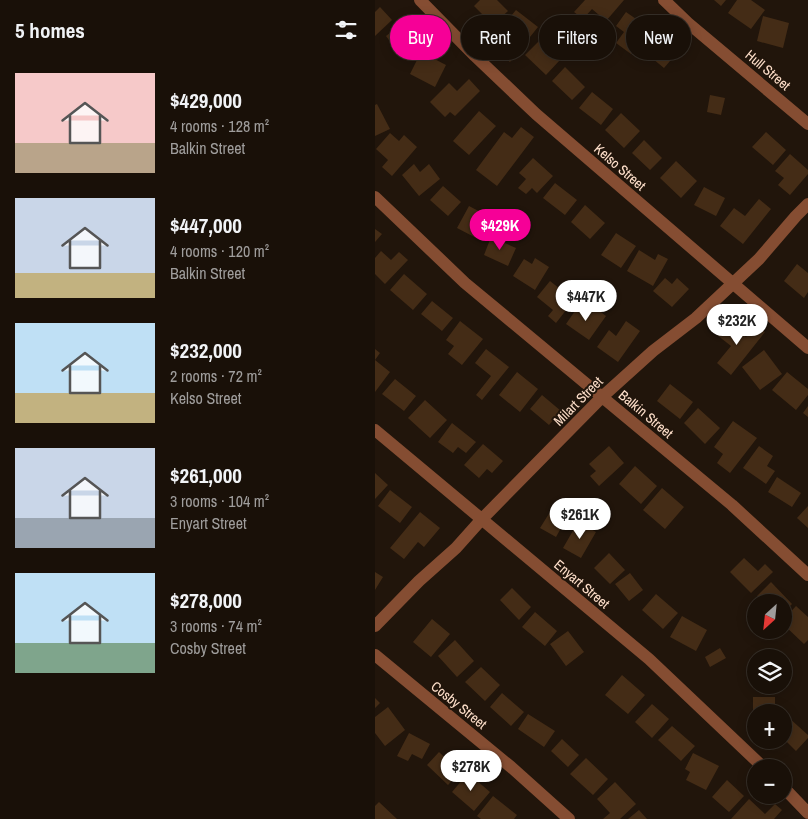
<!DOCTYPE html>
<meta charset="utf-8">
<style>
body{margin:0;font-family:"Archivo Narrow",sans-serif;background:#261e16;color:#f1f3f6;height:100vh;display:flex;flex-direction:column;font-size:19px;white-space:nowrap}
*{box-sizing:border-box;margin:0}
p{font-size:16px;color:#9f9d9c}
.icon{flex:none;width:28px;height:28px;fill:none;stroke:currentColor;stroke-width:2;stroke-linecap:round;stroke-linejoin:round}
.map{position:relative;flex:1;overflow:hidden}
.sheet{display:flex;flex-direction:column;background:#191008;width:375px}
.sheet>*{flex:none}
.banner{position:absolute;left:15px;top:15px;width:342px;height:45px;display:flex;gap:10px}
.needle{width:32px;rotate:207deg}
.tools{position:absolute;left:372px;top:594px;display:grid;gap:10px}
.tools a{display:grid;place-items:center;width:45px;height:45px;border-radius:50%;background:#191008;box-shadow:0 2px 12px #0003,0 0 0 1px #373029;font-size:25px}
.price{position:absolute;translate:-50% -42px;padding:0 11px;border-radius:18px;background:#fff;color:#222;font-size:16px;line-height:32px;filter:drop-shadow(0 1px 2px #0008)}
.price::after{content:'';position:absolute;left:50%;top:30px;width:15px;height:11px;margin-left:-8px;background:inherit;clip-path:polygon(0 0,100% 0,50% 100%)}
.price.current{background:#f60097;color:#fff}
ul{padding:0;list-style:none}
li{display:flex;align-items:center;gap:15px;height:125px;padding:0 15px}
li span{display:grid;place-items:center;flex:none;width:140px;height:100px;border-radius:0px;color:#555}
li>.icon{margin-inline-start:auto}
span .icon{width:60px;height:60px;fill:#fffc;stroke-width:1}
li b{font-size:21px}
h2{display:flex;justify-content:space-between;align-items:center;height:60px;padding:0 15px;font-size:21px}
.chip{padding:0 18px;border-radius:22px;background:#191008;box-shadow:0 2px 12px #0003,0 0 0 1px #373029;font-size:18px;line-height:45px}
.chip.current{background:#f60097;color:#fff}
main{display:flex;flex:1;min-height:0}
.map>svg:first-child{display:block}
.building{fill:#442c16}
.lines{fill:none;stroke-linecap:round;stroke-linejoin:round}
.minor{stroke:#854d32;stroke-width:12}
.labels{text-anchor:middle;dominant-baseline:central;stroke-width:4;stroke-linejoin:round;paint-order:stroke}
.street-label{font-size:14px;fill:#ffe0cb;stroke:#21150b}
</style>
<main>
<section class="sheet">
<h2>5 homes<svg class="icon" aria-label="filters" viewBox="0 0 24 24"><path d="M4 7h16M4 17h16"/><circle cx="9" cy="7" r="2"/><circle cx="15" cy="17" r="2"/></svg></h2>
<ul>
<li><span style="background:linear-gradient(#f6c9c9 70%,#b9a48a 0)"><svg class="icon" aria-label="home" viewBox="0 0 24 24"><path d="M3 11l9-7 9 7M6 9v11h12V9"/></svg></span><div><b>$429,000</b><p>4 rooms · 128 m²</p><p>Balkin Street</p></div></li>
<li><span style="background:linear-gradient(#c9d6e8 75%,#c2b280 0)"><svg class="icon" aria-label="home" viewBox="0 0 24 24"><path d="M3 11l9-7 9 7M6 9v11h12V9"/></svg></span><div><b>$447,000</b><p>4 rooms · 120 m²</p><p>Balkin Street</p></div></li>
<li><span style="background:linear-gradient(#bfe0f5 70%,#c2b280 0)"><svg class="icon" aria-label="home" viewBox="0 0 24 24"><path d="M3 11l9-7 9 7M6 9v11h12V9"/></svg></span><div><b>$232,000</b><p>2 rooms · 72 m²</p><p>Kelso Street</p></div></li>
<li><span style="background:linear-gradient(#c9d6e8 70%,#9aa5b1 0)"><svg class="icon" aria-label="home" viewBox="0 0 24 24"><path d="M3 11l9-7 9 7M6 9v11h12V9"/></svg></span><div><b>$261,000</b><p>3 rooms · 104 m²</p><p>Enyart Street</p></div></li>
<li><span style="background:linear-gradient(#bfe0f5 70%,#7fa58c 0)"><svg class="icon" aria-label="home" viewBox="0 0 24 24"><path d="M3 11l9-7 9 7M6 9v11h12V9"/></svg></span><div><b>$278,000</b><p>3 rooms · 74 m²</p><p>Cosby Street</p></div></li>
</ul>
</section>
<div class="map">
<svg width="433" height="819" viewBox="0 0 433 819">
<rect width="100%" height="100%" fill="#21150b"/>
<path class="building" d="M105 0H122L133 11 118 25 99 6Z
M210 0H249L231 21 217 9 208 19 199 12Z
M339 0H351L346 6Z
M362 0H376L390 10 376 29 353 13Z
M5 7 17 20 0 36V12Z
M141 10 163 27 135 62 125 54 138 39 125 29Z
M251 12 274 28 256 54 241 43 249 32 241 26Z
M388 16 414 23 408 48 382 41Z
M25 25 42 46 27 58 11 36Z
M280 35 301 54 289 68 267 50Z
M164 41 185 60 171 75 150 55Z
M46 52 71 65 60 87 35 74Z
M190 67 210 87 197 100 177 81Z
M94 79 105 91 80 116 75 112 70 117 55 102 74 83 82 91Z
M217 92 238 109 226 125 204 108Z
M335 95 350 98 346 115 332 112Z
M2 104 15 129 0 136V105Z
M104 111 121 126 94 155 78 141Z
M246 113 265 131 249 148 230 130Z
M146 127 159 137 122 186 101 170 129 132 137 138Z
M391 132 411 150 398 165 377 147Z
M15 133 24 141 29 135 42 147 17 176 7 167 13 160 1 149Z
M269 140 287 158 275 170 257 153Z
M415 154 433 170V174L415 195 403 185 409 178 400 171Z
M158 158 178 176 162 193 157 188 151 194 143 188 151 179 144 173Z
M301 161 322 181 306 198 285 178Z
M39 164 45 172 54 164 65 179 44 196 27 175Z
M180 183 202 200 190 215 168 198Z
M68 186 86 202 73 216 55 200Z
M329 187 350 198 341 216 319 205Z
M384 199 396 209 368 244 345 226 359 208 370 216Z
M210 205 230 223 215 239 196 222Z
M94 206 117 218 105 240 82 228Z
M0 229 7 234 0 242Z
M241 233 261 246 246 268 226 255Z
M116 237 141 248 133 266 109 255Z
M264 250 280 260 283 254 293 259 278 286 252 271Z
M6 251 16 260 24 252 33 260 10 284 0 274V258Z
M160 258 174 267 160 290 138 276 149 259 157 264Z
M422 264 433 273V292L429 298 409 281Z
M29 274 52 294 38 310 15 290Z
M290 278 297 284 302 278 314 289 297 307 278 291Z
M175 281 199 300 181 323 173 316 178 310 162 297Z
M57 301 78 318 67 331 46 314Z
M218 306 231 316 214 340 191 324 202 308 212 315Z
M85 321 108 339 87 365 73 354 79 346 71 340Z
M251 321 265 331 243 362 222 347 234 330 241 336Z
M352 322 371 337 381 325 390 332 356 375 342 363 356 346 342 335Z
M0 349 5 353 0 360Z
M111 349 134 367 107 400 101 395 116 376 100 363Z
M389 350 407 374 385 390 367 367Z
M0 360 15 372 0 392Z
M142 372 163 389 145 412 124 395Z
M412 372 433 389V395L421 410 397 390Z
M20 379 41 396 29 411 7 394Z
M295 384 318 402 305 419 282 401Z
M167 395 186 411 174 425 155 409Z
M50 400 72 420 55 438 33 418Z
M433 406V417L428 413Z
M323 408 345 428 330 444 309 423Z
M358 421 382 438 355 473 342 463 348 454 339 447Z
M77 423 101 442 91 453 83 447 78 453 63 442Z
M108 444 128 461 117 473 112 469 104 478 89 465Z
M234 446 249 463 224 486 215 476 221 471 214 464Z
M384 446 398 456 392 466 400 471 391 484 368 468Z
M260 466 282 486 266 504 244 484Z
M0 473 13 485 0 499Z
M402 477 426 493 417 507 393 492Z
M287 488 309 507 290 529 268 510Z
M15 490 37 507 25 523 3 506Z
M433 506V528L422 518Z
M45 512 65 528 49 547 43 542 29 559 15 548Z
M175 512 190 521 181 537 165 528Z
M203 522 221 532 206 558 188 548Z
M234 553 250 570 235 584 219 568Z
M369 558 383 571 390 564 398 572 376 593 355 572Z
M0 572 8 577 0 590Z
M255 573 268 590 254 601 240 584Z
M396 582 417 604 409 612V602H388L382 596Z
M137 588 156 607 144 620 125 600Z
M281 594 303 613 288 629 267 610Z
M421 606 433 617V640L429 644 409 625V619Z
M160 612 182 631 170 646 147 627Z
M307 616 332 630 321 651 295 637Z
M57 619 75 634 56 657 38 642Z
M193 631 209 652 191 666 175 644Z
M80 640 99 661 82 677 63 656Z
M345 648 351 658 335 667 330 657Z
M106 667 125 685 110 701 90 682Z
M247 675 270 695 253 714 230 695Z
M127 693 149 712 136 726 115 707Z
M378 697H400V712L378 714Z
M0 698 5 703 0 708Z
M277 704 294 719 277 738 260 722Z
M13 707 30 730 10 746 0 733V717Z
M153 714 180 731 169 747 143 729Z
M413 717 433 735V738L421 751 409 739V722Z
M297 726 320 746 306 761 283 740Z
M34 733 55 744 47 759 37 754 33 761 22 756Z
M187 739 204 755 193 767 176 751Z
M64 752 85 772 73 785 52 765Z
M318 753 344 766 331 790 311 780 315 772 310 769Z
M211 758 233 779 218 795 195 774Z
M93 773 115 792 99 811 77 792Z
M352 780 369 796 354 812 337 797Z
M240 782 261 804 245 819H228L235 813 222 799Z
M118 796 142 815 139 819H106L102 816Z
M374 799 390 814 400 804 407 810 399 819H356Z
M4 802 22 819H0V806Z
M264 810 272 819H253Z"/>
<g class="lines">
<path class="minor" d="M45 0 100 56 161 114 433 348
M289 0 313 23 433 124
M0 197 90 283 357 505 433 575
M0 430 274 659 389 768
M0 626 44 581 81 548 106 520 227 397 278 351 321 318 384 259 421 216 433 204
M0 655 136 767 194 819
M409 788 433 813"/>
</g>
<g class="labels">
<g class="street-label">
<text transform="translate(393 70) rotate(40)">Hull Street</text>
<text transform="translate(245 167) rotate(41)">Kelso Street</text>
<text transform="translate(203 401) rotate(-45)">Milart Street</text>
<text transform="translate(271 414) rotate(40)">Balkin Street</text>
<text transform="translate(207 584) rotate(40)">Enyart Street</text>
<text transform="translate(84 705) rotate(39)">Cosby Street</text>
</g>
</g>
</svg>
<div class="tools">
<a><svg class="needle" viewBox="-14 -14 28 28"><path d="M0-13l5 13h-10z" fill="#e53935"/><path d="M0 13l5-13h-10z" fill="#9f9d9c"/></svg></a>
<a><svg class="icon" aria-label="layers" viewBox="0 0 24 24"><path d="M12 4l9 5-9 5-9-5zM3 14l9 5 9-5"/></svg></a>
<a>+</a>
<a>−</a>
</div>
<b class="price current" style="left:125px;top:251px">$429K</b>
<b class="price" style="left:211px;top:322px">$447K</b>
<b class="price" style="left:362px;top:346px">$232K</b>
<b class="price" style="left:205px;top:540px">$261K</b>
<b class="price" style="left:96px;top:792px">$278K</b>
<div class="banner">
<a class="chip current">Buy</a>
<a class="chip">Rent</a>
<a class="chip">Filters</a>
<a class="chip">New</a>
</div>
</div>
</main>
